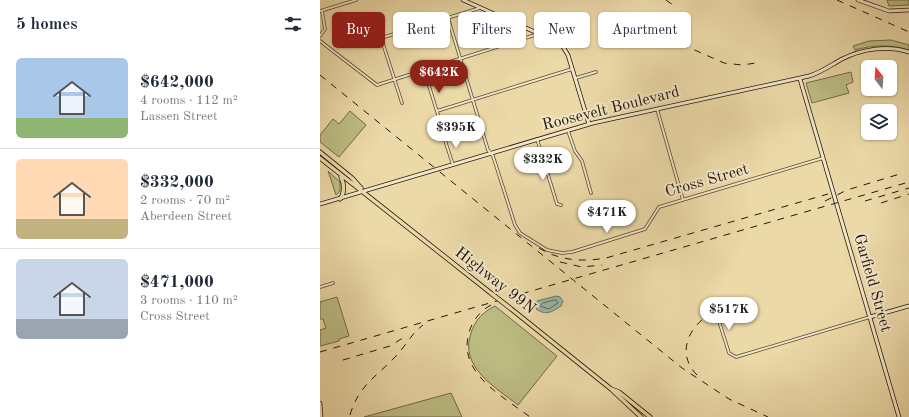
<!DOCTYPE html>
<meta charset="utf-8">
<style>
body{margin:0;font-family:"Old Standard TT",serif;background:#f2f2f3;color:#1f2937;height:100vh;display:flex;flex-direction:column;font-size:15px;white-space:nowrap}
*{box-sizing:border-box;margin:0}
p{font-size:13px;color:#747a83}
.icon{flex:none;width:22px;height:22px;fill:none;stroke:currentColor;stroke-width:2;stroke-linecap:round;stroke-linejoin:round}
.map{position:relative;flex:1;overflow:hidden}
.drawer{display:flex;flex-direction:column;background:#fff;width:320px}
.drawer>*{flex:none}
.top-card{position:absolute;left:12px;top:12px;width:380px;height:36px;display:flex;gap:8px}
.needle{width:26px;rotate:343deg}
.fabs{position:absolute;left:541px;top:60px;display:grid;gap:8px}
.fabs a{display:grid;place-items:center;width:36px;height:36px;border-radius:6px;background:#fff;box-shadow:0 1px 3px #0004;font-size:20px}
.price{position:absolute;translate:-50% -34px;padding:0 9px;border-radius:14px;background:#fff;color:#222;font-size:13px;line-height:26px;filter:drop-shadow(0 1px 2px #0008)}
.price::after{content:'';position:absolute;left:50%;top:24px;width:12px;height:9px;margin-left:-6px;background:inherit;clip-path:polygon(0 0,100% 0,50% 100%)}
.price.current{background:#8f2418;color:#fff}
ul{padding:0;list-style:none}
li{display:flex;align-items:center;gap:12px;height:100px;padding:0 16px}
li+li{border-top:1px solid #e0e1e3}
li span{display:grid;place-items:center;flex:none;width:112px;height:80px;border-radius:6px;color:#555}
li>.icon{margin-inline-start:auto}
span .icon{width:48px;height:48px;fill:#fffc;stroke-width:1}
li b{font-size:17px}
h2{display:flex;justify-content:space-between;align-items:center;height:48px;padding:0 16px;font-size:17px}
.pill{padding:0 14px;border-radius:6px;background:#fff;box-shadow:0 1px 3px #0004;font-size:14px;line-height:36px}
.pill.current{background:#8f2418;color:#fff}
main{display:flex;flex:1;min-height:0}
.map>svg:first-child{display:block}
.green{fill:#bdbe84;stroke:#6f6a48}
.water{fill:#99baab;stroke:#69786b}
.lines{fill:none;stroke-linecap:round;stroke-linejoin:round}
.shore{stroke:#5d685c;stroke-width:1}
.street-casing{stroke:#544633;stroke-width:3.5}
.secondary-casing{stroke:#21150c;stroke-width:4.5}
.primary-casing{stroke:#21150c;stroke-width:5}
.street{stroke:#f3e6c6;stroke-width:2}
.secondary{stroke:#f3e6c6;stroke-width:3}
.primary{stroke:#ecd9a8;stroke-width:3.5}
.rail{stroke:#21150c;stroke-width:1;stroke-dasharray:7 7;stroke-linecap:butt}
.primary-bridge-casing{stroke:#21150c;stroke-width:5;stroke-linecap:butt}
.primary-bridge{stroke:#ecd9a8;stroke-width:3.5}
.labels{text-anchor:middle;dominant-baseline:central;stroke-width:4;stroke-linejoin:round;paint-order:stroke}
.street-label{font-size:16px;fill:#21150c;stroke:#f3e6c6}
</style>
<main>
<section class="drawer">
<h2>5 homes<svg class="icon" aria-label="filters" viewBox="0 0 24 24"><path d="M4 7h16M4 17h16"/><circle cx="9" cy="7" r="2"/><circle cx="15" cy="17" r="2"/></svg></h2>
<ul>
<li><span style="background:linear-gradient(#a9c7e8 75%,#8fb573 0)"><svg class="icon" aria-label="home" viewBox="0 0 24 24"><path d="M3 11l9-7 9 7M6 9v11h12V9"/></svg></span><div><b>$642,000</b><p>4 rooms · 112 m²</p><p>Lassen Street</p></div></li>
<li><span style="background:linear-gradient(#ffd9b3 75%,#c2b280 0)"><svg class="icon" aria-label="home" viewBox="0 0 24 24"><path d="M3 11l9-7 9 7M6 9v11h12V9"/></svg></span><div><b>$332,000</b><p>2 rooms · 70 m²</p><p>Aberdeen Street</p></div></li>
<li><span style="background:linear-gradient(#c9d6e8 75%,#9aa5b1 0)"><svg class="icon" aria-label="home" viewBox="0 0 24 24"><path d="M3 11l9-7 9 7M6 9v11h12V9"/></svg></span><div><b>$471,000</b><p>3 rooms · 110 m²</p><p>Cross Street</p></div></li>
</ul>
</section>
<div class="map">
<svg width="589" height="417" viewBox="0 0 589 417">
<rect width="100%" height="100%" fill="#ecd9a8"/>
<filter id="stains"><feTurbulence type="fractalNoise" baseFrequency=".005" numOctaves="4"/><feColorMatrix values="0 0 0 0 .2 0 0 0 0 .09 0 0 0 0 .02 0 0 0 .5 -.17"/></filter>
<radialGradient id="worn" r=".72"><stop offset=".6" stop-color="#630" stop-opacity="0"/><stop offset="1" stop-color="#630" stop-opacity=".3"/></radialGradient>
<path class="green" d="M567 0H589V5L569 6Z
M571 40 589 45V50C570 44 553 45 535 50L533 46 549 41Z
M531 72 533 82 526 85 529 93 492 103 486 83Z
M30 111 46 125 19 157 0 142V135L13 119 19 124Z
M8 171 20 182V191L16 195Z
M17 297 29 336 19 339V341L0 346V330L6 328 3 319H0V302Z
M175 306 237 356 198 405C175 387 139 367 151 333 155 320 163 312 175 306Z
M131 393 142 417H44Z"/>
<path class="water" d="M236 296 240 297 243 301 241 306C232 312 226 316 216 309L217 301Z"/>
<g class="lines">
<path class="shore" d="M236 300 238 303 229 309 220 306 223 303Z"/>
<defs>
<path id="street" d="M0 11 36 0
M128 18 168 150 173 156 195 225 200 233 227 250 242 253 252 252 325 229 339 207 503 158
M56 22 82 103
M0 36 5 29 2 11
M61 38 160 8
M0 41 57 85 218 34
M104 70 125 137
M256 78 276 72
M337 109 363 200
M117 111 252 69
M121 128 133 165
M248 131 255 151 262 161 271 193
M217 139 237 204 241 205
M0 287 13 283
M397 315 409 353 416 357 550 317"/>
<path id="secondary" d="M143 0 233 40 243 47 248 55 269 124
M538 0 569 11 589 10
M480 79 579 417
M0 204 273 123 489 76C502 72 511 65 522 59 542 49 567 45 589 52
M550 317 589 306
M0 403 1 417"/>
<path id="primary" d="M0 152 32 178 41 188
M0 158 172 294
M20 199C25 193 24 183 21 177
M190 308 291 389 299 392 330 417
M292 390 321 417"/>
</defs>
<use href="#street" class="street-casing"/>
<use href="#secondary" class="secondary-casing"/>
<use href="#primary" class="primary-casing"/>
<use href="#street" class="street"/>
<use href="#secondary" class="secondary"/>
<use href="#primary" class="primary"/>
<path class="rail" d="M346 0 353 5
M517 0 589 32
M336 33 404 63 422 65 436 63
M0 75 362 368 409 399 448 417
M505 201 527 190 583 173
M545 201 589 188
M561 203 589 194
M219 248C240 261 263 262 286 258L508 194
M240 262 262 267 282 265
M171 305C160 311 152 321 149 333 137 373 184 397 210 417
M0 352 589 182
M23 360 70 346 86 336
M377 375C359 357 365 334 383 319
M30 415C39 385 55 378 75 357 86 346 90 335 103 325"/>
<defs>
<path id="primary-bridge" d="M172 294 190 308"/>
</defs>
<use href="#primary-bridge" class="primary-bridge-casing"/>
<use href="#primary-bridge" class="primary-bridge"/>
</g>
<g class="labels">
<g class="street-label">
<text transform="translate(291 109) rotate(-14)">Roosevelt Boulevard</text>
<text transform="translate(387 181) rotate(-16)">Cross Street</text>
<text transform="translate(175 281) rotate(38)">Highway 99N</text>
<text transform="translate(552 283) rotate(74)">Garfield Street</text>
</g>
</g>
<rect width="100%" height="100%" filter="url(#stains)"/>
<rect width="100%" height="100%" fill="url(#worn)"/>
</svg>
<div class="fabs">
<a><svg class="needle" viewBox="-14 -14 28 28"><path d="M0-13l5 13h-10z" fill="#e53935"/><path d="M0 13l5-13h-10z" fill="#747a83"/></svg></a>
<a><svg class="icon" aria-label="layers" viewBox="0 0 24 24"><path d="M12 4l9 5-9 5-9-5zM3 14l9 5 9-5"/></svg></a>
</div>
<b class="price current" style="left:119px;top:94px">$642K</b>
<b class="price" style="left:136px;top:149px">$395K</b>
<b class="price" style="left:223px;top:181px">$332K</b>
<b class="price" style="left:287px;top:234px">$471K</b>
<b class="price" style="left:409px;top:331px">$517K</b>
<div class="top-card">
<a class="pill current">Buy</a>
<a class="pill">Rent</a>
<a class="pill">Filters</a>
<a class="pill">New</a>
<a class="pill">Apartment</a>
</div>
</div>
</main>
